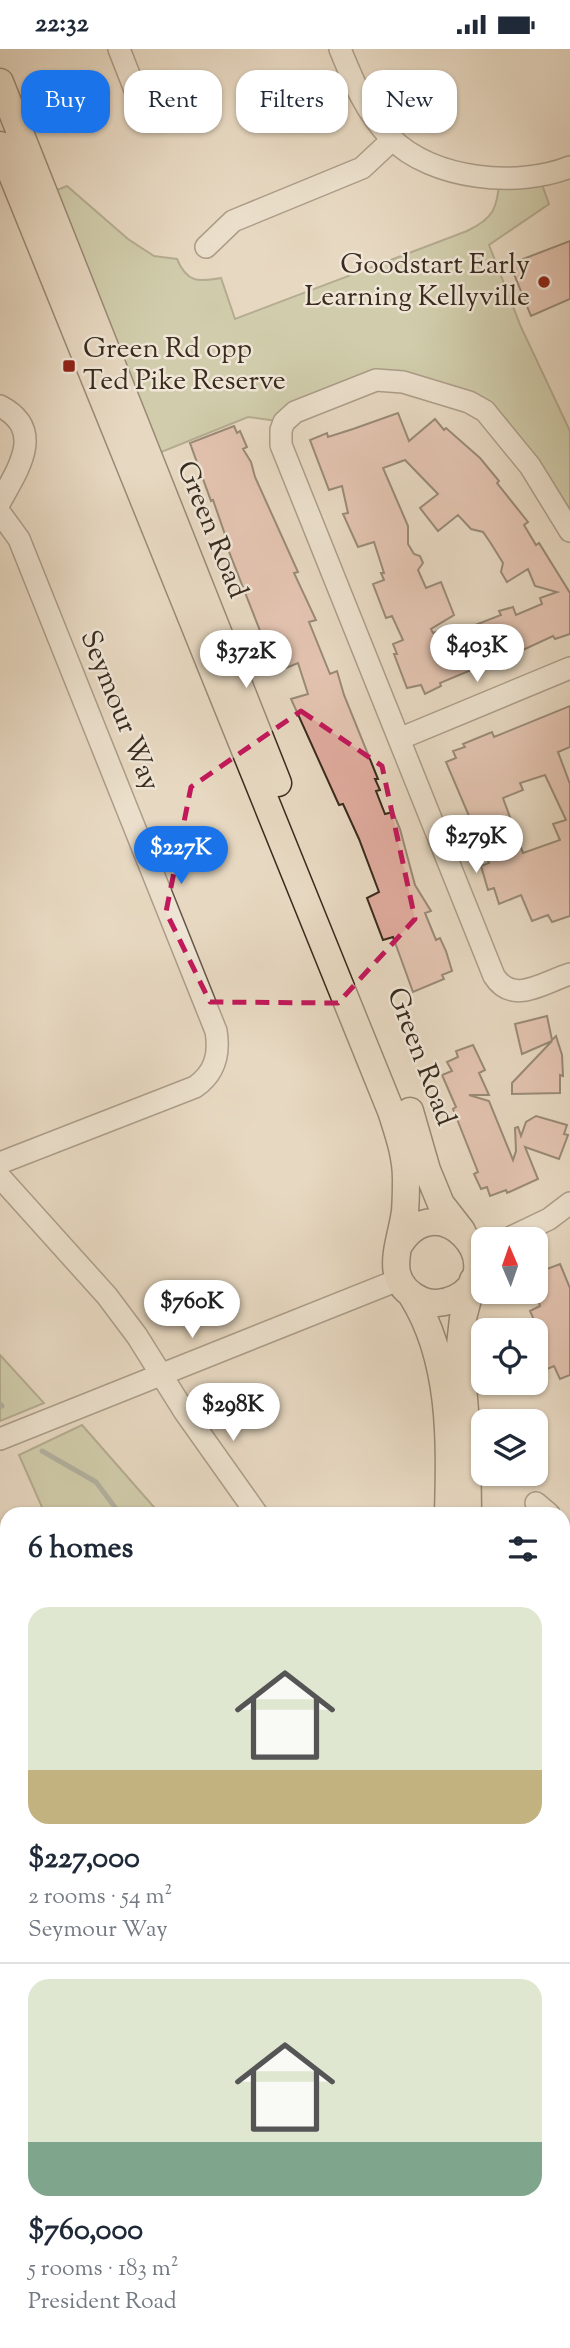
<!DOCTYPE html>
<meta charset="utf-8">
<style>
body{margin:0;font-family:"Sorts Mill Goudy",serif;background:#f6f6f7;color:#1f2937;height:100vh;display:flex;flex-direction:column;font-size:26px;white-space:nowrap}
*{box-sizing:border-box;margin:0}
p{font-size:23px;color:#747a83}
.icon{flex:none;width:38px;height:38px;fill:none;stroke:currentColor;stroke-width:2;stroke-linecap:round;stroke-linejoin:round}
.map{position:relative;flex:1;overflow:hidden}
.panel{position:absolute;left:0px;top:1458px;width:570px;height:842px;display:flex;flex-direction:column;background:#fff;border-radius:21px 21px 0 0;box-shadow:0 2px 5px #0004}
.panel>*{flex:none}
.guide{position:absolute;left:21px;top:21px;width:528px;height:63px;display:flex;gap:14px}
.needle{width:46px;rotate:358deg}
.fabs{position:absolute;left:471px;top:1178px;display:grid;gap:14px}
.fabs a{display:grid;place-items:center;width:77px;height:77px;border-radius:14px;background:#fff;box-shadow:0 2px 5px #0004;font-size:35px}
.price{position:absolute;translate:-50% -60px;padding:0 16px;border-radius:24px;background:#fff;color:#222;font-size:23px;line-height:46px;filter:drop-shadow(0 2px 4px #0008)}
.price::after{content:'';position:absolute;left:50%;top:42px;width:21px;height:16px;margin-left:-10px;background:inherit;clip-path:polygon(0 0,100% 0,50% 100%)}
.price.selected{background:#1a73e8;color:#fff}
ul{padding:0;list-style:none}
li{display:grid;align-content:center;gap:14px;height:371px;padding:0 28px}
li+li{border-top:2px solid #e0e1e3}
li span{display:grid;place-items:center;height:217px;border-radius:21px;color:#555}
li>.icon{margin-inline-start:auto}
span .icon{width:126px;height:126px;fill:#fffc;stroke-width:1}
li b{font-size:30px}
h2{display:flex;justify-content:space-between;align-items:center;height:84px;padding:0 28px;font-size:30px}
.tag{padding:0 24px;border-radius:21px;background:#fff;box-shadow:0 2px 5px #0004;font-size:24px;line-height:63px}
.tag.selected{background:#1a73e8;color:#fff}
.status{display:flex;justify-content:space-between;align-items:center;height:49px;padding:0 35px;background:#fff;direction:ltr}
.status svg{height:19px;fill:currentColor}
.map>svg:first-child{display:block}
.green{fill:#b6bf92;stroke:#787558;stroke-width:2}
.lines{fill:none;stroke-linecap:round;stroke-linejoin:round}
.stream{stroke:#728177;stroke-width:5}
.building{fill:#e0ab9e;stroke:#3a2b1e;stroke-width:2;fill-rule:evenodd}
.minor-casing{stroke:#655647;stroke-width:24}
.major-casing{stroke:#3a2b1e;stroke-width:29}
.minor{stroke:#efe6d7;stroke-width:21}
.major{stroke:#e7d8c1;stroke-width:26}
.marked{fill:none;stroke:#c2185b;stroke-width:5;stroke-dasharray:14 9;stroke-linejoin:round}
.poi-dot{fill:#8f2418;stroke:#efe6d7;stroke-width:2.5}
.labels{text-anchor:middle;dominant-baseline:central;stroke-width:5;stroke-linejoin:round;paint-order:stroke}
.poi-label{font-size:28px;fill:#3a2b1e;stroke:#efe6d7;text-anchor:end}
.street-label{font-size:28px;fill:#3a2b1e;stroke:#efe6d7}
</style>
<div class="status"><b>22:32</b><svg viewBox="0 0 49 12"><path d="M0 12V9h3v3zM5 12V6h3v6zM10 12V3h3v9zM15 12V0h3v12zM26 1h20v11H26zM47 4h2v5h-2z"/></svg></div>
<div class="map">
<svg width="570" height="2299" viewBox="0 0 570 2299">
<rect width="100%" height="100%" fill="#e7d8c1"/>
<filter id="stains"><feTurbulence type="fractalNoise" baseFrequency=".00286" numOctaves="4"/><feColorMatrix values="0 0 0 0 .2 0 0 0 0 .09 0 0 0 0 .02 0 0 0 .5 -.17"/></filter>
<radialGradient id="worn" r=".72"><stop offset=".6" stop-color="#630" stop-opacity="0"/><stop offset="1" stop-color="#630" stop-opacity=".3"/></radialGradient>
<path class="green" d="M539 127 549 155 489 196 521 278 570 382V482L492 369 394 331 284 373 248 368 149 408 45 146 67 137 128 190 154 207 177 210C187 234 198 233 221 229L235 270 467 182C496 168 496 159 500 129Z
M0 1306 44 1354 0 1372Z
M82 1376 160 1465H45L19 1406Z
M532 2292 535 2299H398L395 2293Z"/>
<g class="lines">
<path class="stream" d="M0 1355 2 1357
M42 1402 96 1433 120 1465
M458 2292 461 2299"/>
</g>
<path class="building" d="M570 192V250L531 267 510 215Z
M398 364 409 392 435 370 444 381 446 379 480 409 499 432 497 434 528 473 524 476 536 496 539 494 570 544V585L555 590 553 587 512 606 475 615 476 619 440 634 441 637 425 645 421 636 407 639 394 605H397L393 595 403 591 392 567 386 569 373 535 384 531 381 524H384L374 493 358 498 343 465 348 464 342 437 329 441 310 391 327 384 328 388 353 380ZM405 411 438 445 420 459 438 482 458 466 471 480 483 483 490 493 503 514 501 523 507 533 528 520 535 537 557 543 540 549 542 555 516 566 513 558 499 562 501 566 460 582 458 576 433 584 431 580 454 566 441 533 426 539 418 521 423 514 420 507 414 505 408 495V477L383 419Z
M234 377 237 384 240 382 247 398 243 400 251 413 255 428 298 523 294 524 316 571 309 573 330 625 337 622 344 646 378 730H375L380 741 376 742 385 765 393 763 400 780 415 836 431 862 425 864 436 891 440 889 446 902 452 922 442 926 444 930 413 943 393 888 383 891 367 849 379 843 359 790 343 755 339 756 291 650 308 645 298 614 276 623 271 613 279 586 264 592 228 500H230L213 451 211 452 190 394Z
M570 657V698L558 703 570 735V867L552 873 548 866 532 872 521 846 499 855 494 839 488 841 481 817 489 814 446 713 456 709 453 702 465 698 463 695 492 683 494 688ZM545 726 566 771 553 775 560 791 523 804 503 749 523 741 520 734Z
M547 967 552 991 556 987 562 1006 563 1027 560 1026V1044L512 1045V1034L552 992 522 1005 515 975Z
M473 996 485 1021 479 1024 489 1046H469L489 1052 513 1111 516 1102 515 1079 518 1078 521 1087 526 1073 536 1067 567 1076 564 1085 568 1086 559 1110 525 1098 538 1130 507 1144 506 1141 490 1147 487 1138 481 1140 474 1125 478 1123 453 1060 456 1058 442 1026 452 1022 447 1013 458 1008 456 1002Z
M560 1215 570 1239V1326L560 1330 554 1317 545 1321 539 1320 536 1310V1288L541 1286 530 1262 540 1257 536 1245V1231L541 1229 539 1223Z"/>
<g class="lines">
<defs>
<path id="minor" d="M119 0 139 51
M340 0C353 32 366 64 391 89 432 131 518 139 570 118
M206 198 233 172 362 119 392 91
M0 357C46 381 18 420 0 453
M0 464 19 490 216 982C220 1006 215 1024 195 1038L0 1114
M570 482 530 417 485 362 469 353 403 333 376 331 295 363 284 373 281 381V396L494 927C513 957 544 933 570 925
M399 690 570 619
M0 1128 107 1247 137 1287 184 1362 257 1465
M507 1190 549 1170 570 1154
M0 1390 398 1231
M536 1454 549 1465
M564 1490 570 1505
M0 1624 7 1622
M0 1956 7 1953"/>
<path id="major" d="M0 33 278 734
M0 96 391 1062C398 1084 406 1106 406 1130 406 1140 406 1151 405 1162 401 1195 380 1232 421 1251 432 1256 446 1254 456 1249 515 1218 437 1130 398 1198
M410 1062 427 1121 441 1155 462 1182
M412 1247C452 1311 450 1392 448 1465
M468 1465 467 1388 460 1297 463 1269 473 1231
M564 2231 570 2248
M559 2292 562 2299"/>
</defs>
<use href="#minor" class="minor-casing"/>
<use href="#major" class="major-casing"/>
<use href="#minor" class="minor"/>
<use href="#major" class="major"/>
</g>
<path d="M0 0H570V2299H0ZM301 662 382 717 415 870 338 954 210 953 166 863 191 738Z" fill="#e7d8c1" fill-opacity=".55" fill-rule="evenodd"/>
<path class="marked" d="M301 662 382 717 415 870 338 954 210 953 166 863 191 738Z"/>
<g class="poi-dot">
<circle cx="544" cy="233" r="7"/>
<rect x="62" y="310" width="14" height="14" rx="3.5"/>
</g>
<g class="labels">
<g class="poi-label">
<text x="530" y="217">Goodstart Early<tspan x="530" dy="32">Learning Kellyville</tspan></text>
<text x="83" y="301" text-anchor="start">Green Rd opp<tspan x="83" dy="32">Ted Pike Reserve</tspan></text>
</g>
<g class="street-label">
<text transform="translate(211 481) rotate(68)">Green Road</text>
<text transform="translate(119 662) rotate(68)">Seymour Way</text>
<text transform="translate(420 1008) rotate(69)">Green Road</text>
</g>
</g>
<rect width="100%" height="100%" filter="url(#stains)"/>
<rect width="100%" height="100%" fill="url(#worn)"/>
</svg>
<div class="fabs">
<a><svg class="needle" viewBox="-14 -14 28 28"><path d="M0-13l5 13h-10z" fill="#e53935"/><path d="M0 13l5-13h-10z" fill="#747a83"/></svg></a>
<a><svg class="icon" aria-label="locate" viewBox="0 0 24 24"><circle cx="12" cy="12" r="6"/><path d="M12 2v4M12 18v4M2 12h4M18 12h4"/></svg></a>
<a><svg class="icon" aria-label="layers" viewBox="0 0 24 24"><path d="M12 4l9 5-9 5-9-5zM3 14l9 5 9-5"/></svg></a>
</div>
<b class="price" style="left:477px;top:635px">$403K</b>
<b class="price" style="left:246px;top:641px">$372K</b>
<b class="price" style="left:476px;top:826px">$279K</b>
<b class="price selected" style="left:181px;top:837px">$227K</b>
<b class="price" style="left:192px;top:1291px">$760K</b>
<b class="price" style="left:233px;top:1394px">$298K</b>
<div class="guide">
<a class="tag selected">Buy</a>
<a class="tag">Rent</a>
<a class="tag">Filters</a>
<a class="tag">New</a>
</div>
<section class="panel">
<h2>6 homes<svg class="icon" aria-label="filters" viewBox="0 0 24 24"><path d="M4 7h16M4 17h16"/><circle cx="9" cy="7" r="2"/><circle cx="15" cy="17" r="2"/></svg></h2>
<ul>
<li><span style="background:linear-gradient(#dfe7d0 75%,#c2b280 0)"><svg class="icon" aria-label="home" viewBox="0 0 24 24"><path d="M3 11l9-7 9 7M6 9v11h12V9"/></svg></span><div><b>$227,000</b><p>2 rooms · 54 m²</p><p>Seymour Way</p></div></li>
<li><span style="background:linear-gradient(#dfe7d0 75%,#7fa58c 0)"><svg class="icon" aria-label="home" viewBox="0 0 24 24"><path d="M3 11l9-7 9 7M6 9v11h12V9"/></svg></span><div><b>$760,000</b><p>5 rooms · 183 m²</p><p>President Road</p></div></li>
</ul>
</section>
</div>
